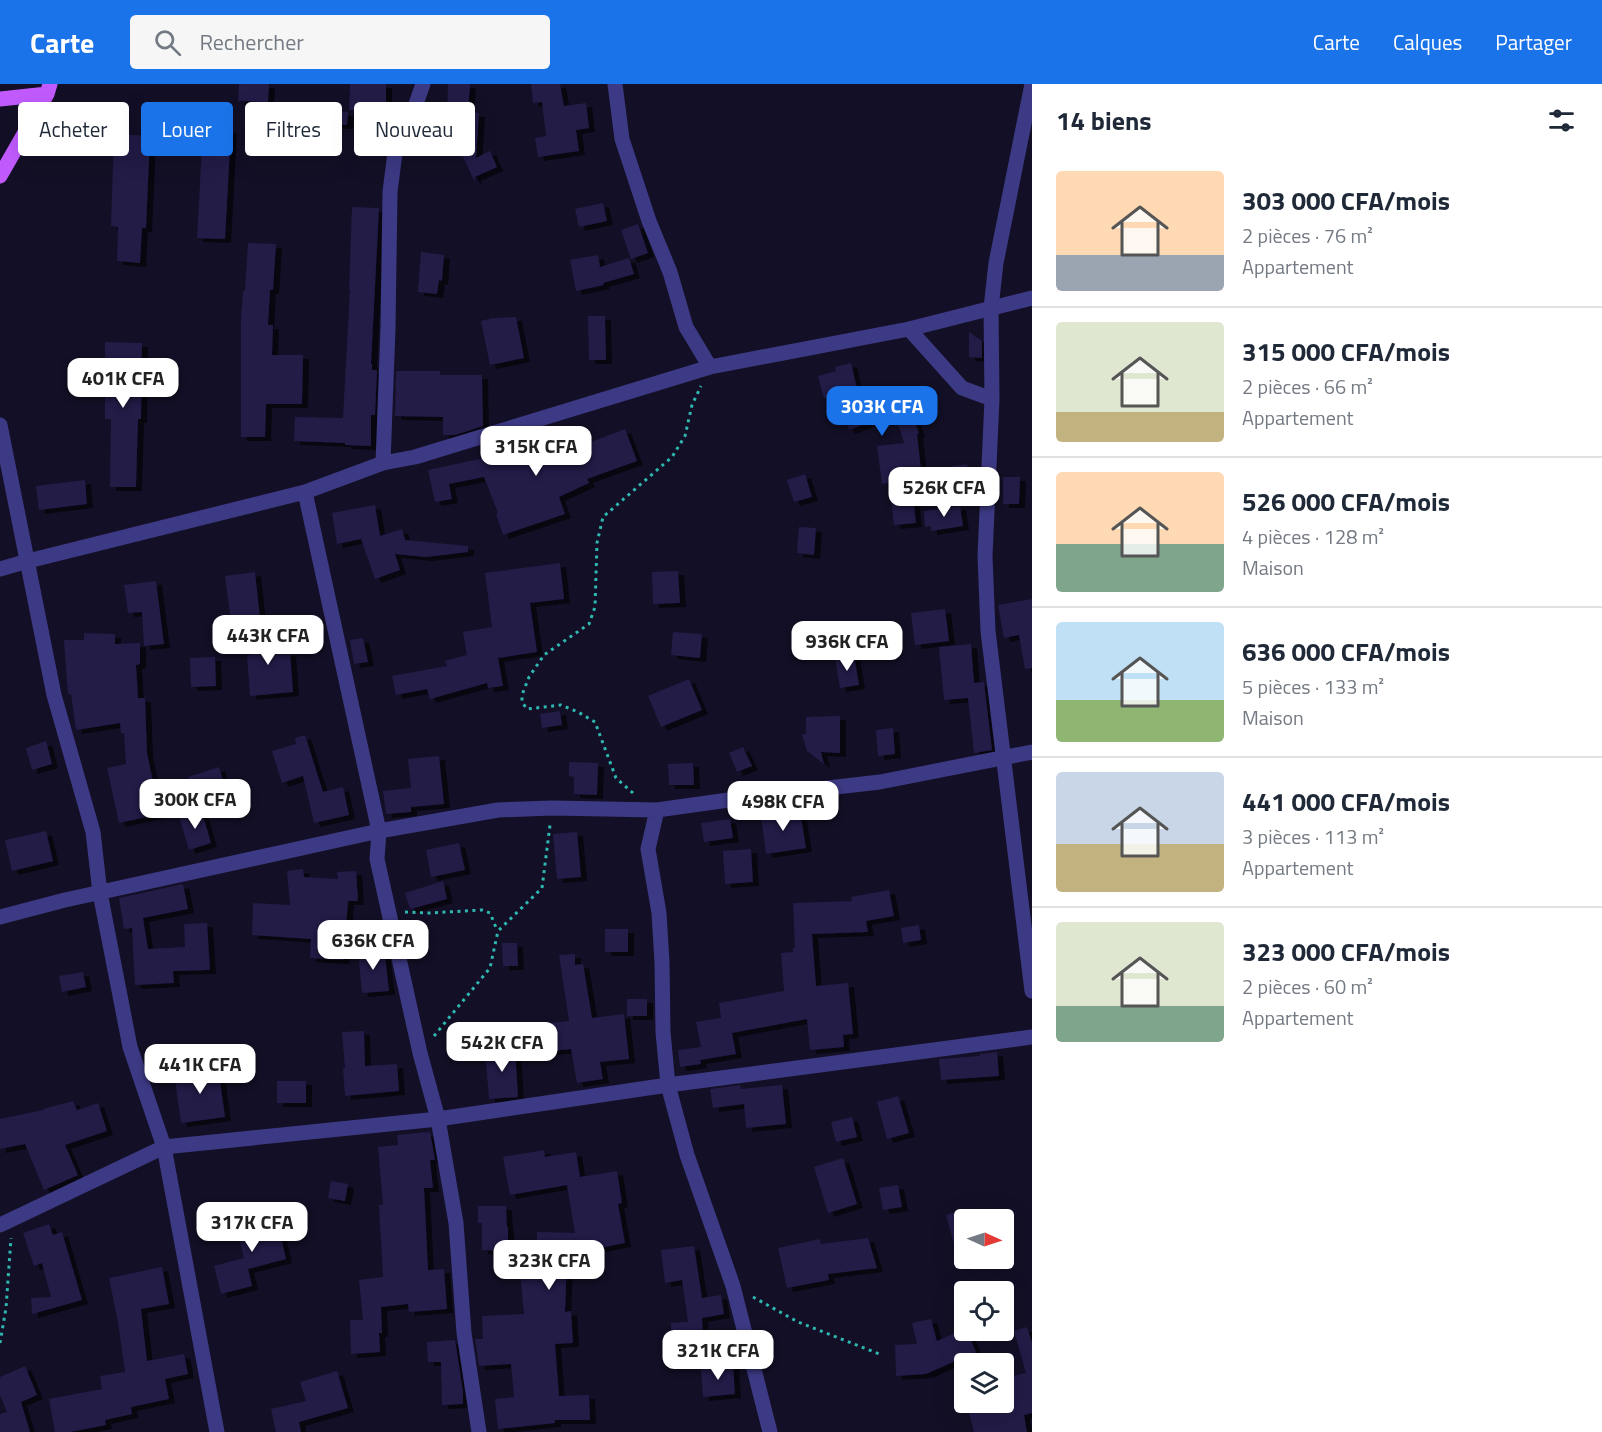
<!DOCTYPE html>
<html lang="fr">
<meta charset="utf-8">
<style>
body{margin:0;font-family:"Titillium Web",sans-serif;background:#f6f6f7;color:#1f2937;height:100vh;display:flex;flex-direction:column;font-size:22px;white-space:nowrap}
*{box-sizing:border-box;margin:0}
p{font-size:20px;color:#747a83}
.icon{flex:none;width:33px;height:33px;fill:none;stroke:currentColor;stroke-width:2;stroke-linecap:round;stroke-linejoin:round}
.map{position:relative;flex:1;overflow:hidden}
.sheet{display:flex;flex-direction:column;background:#fff;width:570px}
.sheet>*{flex:none}
.banner{position:absolute;left:18px;top:18px;width:570px;height:54px;display:flex;gap:12px}
.needle{width:39px;rotate:93deg}
.buttons{position:absolute;left:954px;top:1125px;display:grid;gap:12px}
.buttons a{display:grid;place-items:center;width:60px;height:60px;border-radius:6px;background:#fff;box-shadow:0 6px 24px #0002;font-size:30px}
.price{position:absolute;translate:-50% -51px;padding:0 14px;border-radius:12px;background:#fff;color:#222;font-size:20px;line-height:39px;filter:drop-shadow(0 2px 3px #0008)}
.price::after{content:'';position:absolute;left:50%;top:36px;width:18px;height:14px;margin-left:-9px;background:inherit;clip-path:polygon(0 0,100% 0,50% 100%)}
.price.selected{background:#1a73e8;color:#fff}
ul{padding:0;list-style:none}
li{display:flex;align-items:center;gap:18px;height:150px;padding:0 24px}
li+li{border-top:2px solid #e0e1e3}
li span{display:grid;place-items:center;flex:none;width:168px;height:120px;border-radius:6px;color:#555}
li>.icon{margin-inline-start:auto}
span .icon{width:72px;height:72px;fill:#fffc;stroke-width:1}
li b{font-size:26px}
h2{display:flex;justify-content:space-between;align-items:center;height:72px;padding:0 24px;font-size:26px}
.pill{padding:0 21px;border-radius:6px;background:#fff;box-shadow:0 6px 24px #0002;font-size:21px;line-height:54px}
.pill.selected{background:#1a73e8;color:#fff}
header{display:flex;align-items:center;gap:36px;box-sizing:border-box;height:84px;padding:0 30px;background:#1a73e8;color:#fff}
header strong{font-size:28px}
nav{display:flex;gap:33px;margin-inline-start:auto;font-size:21px}
.search{width:420px;height:54px;background:#f6f6f7;display:flex;align-items:center;gap:15px;box-sizing:border-box;padding:0 21px;border-radius:6px;color:#747a83;font-size:22px}
main{display:flex;flex:1;min-height:0}
.map>svg:first-child{display:block}
.building{fill:#241b47;filter:url(#shadow)}
.lines{fill:none;stroke-linecap:round;stroke-linejoin:round}
.path{stroke:#2fb8b0;stroke-width:3;stroke-dasharray:3 4.5;stroke-linecap:butt}
.minor{stroke:#3d3a85;stroke-width:15}
.major{stroke:#c25bff;stroke-width:15}
</style>
<header>
<strong>Carte</strong>
<div class="search"><svg class="icon" aria-label="search" viewBox="0 0 24 24"><circle cx="10" cy="10" r="6"/><path d="M15 15l6 6"/></svg>Rechercher</div>
<nav><a>Carte</a><a>Calques</a><a>Partager</a></nav>
</header>
<main>
<div class="map">
<svg width="1032" height="1348" viewBox="0 0 1032 1348">
<defs>
<filter id="shadow"><feDropShadow dx="6" dy="4" stdDeviation="0" flood-color="#0009"/></filter>
</defs>
<rect width="100%" height="100%" fill="#130f26"/>
<path class="building" d="M239 0H269L268 18 238 17Z
M350 0H386V27L349 26Z
M448 0H470L468 28 479 29 476 74 490 67 497 83 475 93V98L457 61 446 60Z
M531 0H560L564 22 586 19 589 44 576 46 579 67 538 73 535 54 546 52 542 18 533 19Z
M331 27 348 28 347 41 330 40Z
M203 43 231 45 225 155 197 154Z
M114 50 150 52 146 144H142L140 179 117 177 118 143 111 142Z
M603 119 607 137 579 143 575 125Z
M352 123 379 124 371 280H372V286H377L375 331H371V362L345 361V359L294 357 295 333 343 334 350 206H349Z
M638 140 648 169 631 175 621 146Z
M248 159 276 160 273 206H270L268 241H273L272 271H303L302 320H266L265 353H241V235L243 207H245Z
M421 168 444 171 442 197 439 196 437 210 418 208Z
M598 171 600 183 629 174 634 190 603 199 604 201 576 207 570 176Z
M588 232H605L606 276H589Z
M516 233 524 274 490 281 481 237 493 234Z
M969 248 982 257V274L969 273Z
M105 258 142 259 141 335H138L136 403H110L111 335H105Z
M851 279 859 313 871 309 875 320 907 310 919 350H917L922 395 911 396 916 439 894 441 889 399 882 400 877 362 904 359 895 329 849 346 836 310 824 314 818 292 836 287 835 283Z
M396 287H440V291H482L483 342 455 351H443V333L395 332Z
M625 345 637 377 587 395 589 399 559 413 565 430 503 451 496 430 498 429 484 393 449 400 452 415 435 418 428 386 541 362 542 367 569 356 573 365Z
M967 380 971 401 954 404 949 383Z
M805 390 812 413 794 418 787 396Z
M1003 393H1020L1019 420H1003Z
M85 396 87 420 39 426 36 402Z
M375 421 380 452 402 445 405 456 468 462V468L426 473 395 470 400 486 375 495 361 455 337 460 332 429Z
M960 422 963 442 931 447V442L925 443 924 427Z
M799 443 816 444 814 471 797 469Z
M560 479 564 515 530 519 537 568 498 574 503 602 488 604 487 599 430 615 427 605 396 611 392 592 447 582 445 577 467 571 463 548 492 543 485 489Z
M678 487 680 519 653 520 652 488Z
M255 488 260 534 231 538 225 492Z
M156 497 164 560 144 562 142 528 128 529 124 501Z
M1032 515V584L1025 585 1019 551 1004 554 998 521Z
M945 525 949 557 915 561 911 529Z
M272 545V569L290 568 293 608 250 612 247 571H251V546Z
M673 548 702 550 700 574 671 571Z
M84 549 115 550V560L140 559V580L136 581 138 614H145L147 669 160 730 119 739 107 684 126 680 124 649H121L120 639 76 646 71 610H68L64 556H84Z
M363 554 368 578 354 580 350 556Z
M971 560 974 599 984 598 992 666 974 669 968 614 944 616 939 563Z
M854 571 859 601 840 604 835 574Z
M215 573 216 602 191 603 190 574Z
M689 595 702 626 661 643 648 612Z
M560 627 562 641 542 644 540 630Z
M840 632V669L821 668 824 680 807 667 802 650H806V633Z
M893 644 895 670 878 672 876 646Z
M305 651 323 708 343 703 349 731 314 739 303 692 282 699 272 667 296 660 295 654Z
M46 657 52 680 32 686 26 664Z
M743 663 752 682 737 688 729 669Z
M439 672 444 720 411 723V728L386 730 383 707 411 704 408 675Z
M569 678 598 679 597 711 574 710V693L569 692Z
M693 679 694 701H669L668 680Z
M219 683 226 707 196 717 188 693Z
M201 725 211 759 189 766 179 732Z
M800 727 806 764 766 770 761 732Z
M730 735 733 754 704 758 701 739Z
M46 747 53 777 12 787 5 756Z
M577 748 581 793 557 795 553 750Z
M459 759 465 786 431 793 426 766Z
M751 765 753 798 725 800 723 767Z
M303 785 304 793 338 795 337 788 356 787 358 817H348L343 876 310 874 311 855 252 851 253 819 290 821 287 787Z
M443 797 447 815 410 825 405 809Z
M183 800 188 825 143 834 148 865 185 863 184 840 207 839 210 886 173 887 174 899 135 901 132 844 124 845 119 814Z
M889 806 894 832 866 837 868 848 812 850 816 902 848 899 853 950 843 951 844 963 810 966 807 935 732 949 736 970 700 976 701 980 680 983 678 966 701 963 696 938 721 934 719 919 784 907 781 869 793 868V864H795L793 819 852 817 851 813Z
M919 841 921 856 903 859 901 844Z
M605 845H628V868H605Z
M502 859H517L518 882H503Z
M384 864 389 907 362 909 358 867Z
M575 870V881L583 880 592 934 624 930 629 975 600 978 603 995 577 999 571 965 523 970 520 942 569 937 559 871Z
M83 888 86 903 62 908 59 892Z
M627 915H647V932H627Z
M364 947 365 982 397 980 399 1007 345 1012 343 984H345L342 948Z
M515 964 518 1013 489 1015 485 966Z
M997 968 999 992 941 996 939 975 980 972V970Z
M218 982 225 1033 181 1039 174 988Z
M277 997H306V1019H277Z
M740 1001 741 1005 782 1001 786 1040 746 1044 744 1020 713 1024 710 1005Z
M898 1012 909 1049 887 1055 877 1018Z
M73 1017 77 1026 98 1019 107 1047 65 1061 78 1091 44 1106 25 1060 0 1065V1035L43 1026V1025Z
M852 1033 857 1053 836 1058 831 1038Z
M430 1048 435 1076H430L433 1104H424L428 1186 444 1185 447 1225 409 1228 408 1220 381 1223 382 1249H379L380 1268 351 1270 350 1236H363L359 1196 383 1193 379 1121H383L378 1063 398 1061 397 1051Z
M544 1066 545 1073 576 1068 580 1093 617 1087 622 1119 618 1120 625 1159 571 1170V1175H567L565 1228 571 1227 573 1259 555 1260 559 1312 589 1311 590 1336H555V1339L498 1345 495 1315 514 1313 511 1280 479 1282 475 1255H483L482 1232 524 1230 520 1188 536 1189 537 1148 575 1149 567 1101 510 1111 503 1073Z
M843 1074 857 1120 828 1129 814 1083Z
M331 1097 348 1100 345 1117 328 1114Z
M898 1101 902 1123 883 1126 879 1104Z
M478 1122H506L507 1143H508V1167L482 1166V1139H478Z
M964 1126V1182H960L946 1131Z
M276 1131 286 1175 248 1185 252 1202 221 1210 214 1182 244 1174 236 1141Z
M49 1140 53 1151 62 1148 82 1216 32 1230 31 1214 51 1213 42 1179 34 1182 23 1149Z
M868 1154 877 1184 828 1190 829 1196 787 1204 778 1164 820 1155 821 1160Z
M694 1162 702 1214 721 1211 724 1230 702 1234 704 1274 673 1275 671 1239 688 1238 682 1196 665 1199 661 1166Z
M162 1183 169 1220 141 1225 147 1277 184 1270 188 1290 165 1295 169 1315 131 1323 132 1330 105 1336 106 1341 70 1348H55L49 1315 102 1305 100 1292 125 1288 118 1238 109 1194Z
M931 1235 937 1257 964 1245 967 1246 976 1268 926 1290 896 1292 895 1261 917 1260 912 1239Z
M1027 1243 1032 1259V1329L1024 1331 1027 1348H974L968 1325 1014 1318 1008 1293 1026 1289 1014 1247Z
M455 1256 463 1308V1320L442 1321 441 1278H428L427 1258Z
M733 1281 735 1310 703 1313 701 1284Z
M25 1282 37 1311 21 1318 30 1348H0V1330L7 1328 0 1311V1293Z
M337 1287 348 1324 299 1338 301 1348H276L271 1325 306 1317 300 1298Z"/>
<g class="lines">
<path class="path" d="M633 709 616 694 595 638 578 628 561 621 527 625 522 618V611L529 593 544 571 589 540 595 523 597 459 603 433 672 373 685 352 692 321 701 302
M405 828 429 829 482 826 490 829 497 846
M434 952 490 884 498 847 542 804 550 741
M753 1213 798 1238 882 1271
M0 1259 6 1224 11 1154"/>
<path class="minor" d="M615 0 622 55 649 137 670 188 686 243 710 283
M1032 0 996 179 991 224 992 315 985 472 988 547 1032 907
M909 245 962 304 992 315
M0 341 54 611 93 748 100 809 130 963 164 1063 217 1348
M383 379 388 244 390 108 397 53 410 37 423 0
M305 408 379 747 377 775 420 969 438 1035 456 1139 464 1249 479 1348
M0 485 28 477 305 408 383 379 415 373 710 283 909 245 1032 214
M657 726 648 765 659 829 662 878 663 948 668 1001 687 1071 733 1202 770 1348
M0 833 65 816 379 747 498 726 552 724 657 726 757 712 880 698 1032 668
M0 1141 164 1063 438 1035 668 1001 1032 953"/>
<path class="major" d="M0 15 47 10
M0 92 47 10 50 0"/>
</g>
</svg>
<div class="buttons">
<a><svg class="needle" viewBox="-14 -14 28 28"><path d="M0-13l5 13h-10z" fill="#e53935"/><path d="M0 13l5-13h-10z" fill="#747a83"/></svg></a>
<a><svg class="icon" aria-label="locate" viewBox="0 0 24 24"><circle cx="12" cy="12" r="6"/><path d="M12 2v4M12 18v4M2 12h4M18 12h4"/></svg></a>
<a><svg class="icon" aria-label="layers" viewBox="0 0 24 24"><path d="M12 4l9 5-9 5-9-5zM3 14l9 5 9-5"/></svg></a>
</div>
<b class="price" style="left:123px;top:325px">401K CFA</b>
<b class="price selected" style="left:882px;top:353px">303K CFA</b>
<b class="price" style="left:536px;top:393px">315K CFA</b>
<b class="price" style="left:944px;top:434px">526K CFA</b>
<b class="price" style="left:268px;top:582px">443K CFA</b>
<b class="price" style="left:847px;top:588px">936K CFA</b>
<b class="price" style="left:195px;top:746px">300K CFA</b>
<b class="price" style="left:783px;top:748px">498K CFA</b>
<b class="price" style="left:373px;top:887px">636K CFA</b>
<b class="price" style="left:502px;top:989px">542K CFA</b>
<b class="price" style="left:200px;top:1011px">441K CFA</b>
<b class="price" style="left:252px;top:1169px">317K CFA</b>
<b class="price" style="left:549px;top:1207px">323K CFA</b>
<b class="price" style="left:718px;top:1297px">321K CFA</b>
<div class="banner">
<a class="pill">Acheter</a>
<a class="pill selected">Louer</a>
<a class="pill">Filtres</a>
<a class="pill">Nouveau</a>
</div>
</div>
<section class="sheet">
<h2>14 biens<svg class="icon" aria-label="filters" viewBox="0 0 24 24"><path d="M4 7h16M4 17h16"/><circle cx="9" cy="7" r="2"/><circle cx="15" cy="17" r="2"/></svg></h2>
<ul>
<li><span style="background:linear-gradient(#ffd9b3 70%,#9aa5b1 0)"><svg class="icon" aria-label="home" viewBox="0 0 24 24"><path d="M3 11l9-7 9 7M6 9v11h12V9"/></svg></span><div><b>303 000 CFA/mois</b><p>2 pièces · 76 m²</p><p>Appartement</p></div></li>
<li><span style="background:linear-gradient(#dfe7d0 75%,#c2b280 0)"><svg class="icon" aria-label="home" viewBox="0 0 24 24"><path d="M3 11l9-7 9 7M6 9v11h12V9"/></svg></span><div><b>315 000 CFA/mois</b><p>2 pièces · 66 m²</p><p>Appartement</p></div></li>
<li><span style="background:linear-gradient(#ffd9b3 60%,#7fa58c 0)"><svg class="icon" aria-label="home" viewBox="0 0 24 24"><path d="M3 11l9-7 9 7M6 9v11h12V9"/></svg></span><div><b>526 000 CFA/mois</b><p>4 pièces · 128 m²</p><p>Maison</p></div></li>
<li><span style="background:linear-gradient(#bfe0f5 65%,#8fb573 0)"><svg class="icon" aria-label="home" viewBox="0 0 24 24"><path d="M3 11l9-7 9 7M6 9v11h12V9"/></svg></span><div><b>636 000 CFA/mois</b><p>5 pièces · 133 m²</p><p>Maison</p></div></li>
<li><span style="background:linear-gradient(#c9d6e8 60%,#c2b280 0)"><svg class="icon" aria-label="home" viewBox="0 0 24 24"><path d="M3 11l9-7 9 7M6 9v11h12V9"/></svg></span><div><b>441 000 CFA/mois</b><p>3 pièces · 113 m²</p><p>Appartement</p></div></li>
<li><span style="background:linear-gradient(#dfe7d0 70%,#7fa58c 0)"><svg class="icon" aria-label="home" viewBox="0 0 24 24"><path d="M3 11l9-7 9 7M6 9v11h12V9"/></svg></span><div><b>323 000 CFA/mois</b><p>2 pièces · 60 m²</p><p>Appartement</p></div></li>
</ul>
</section>
</main>
